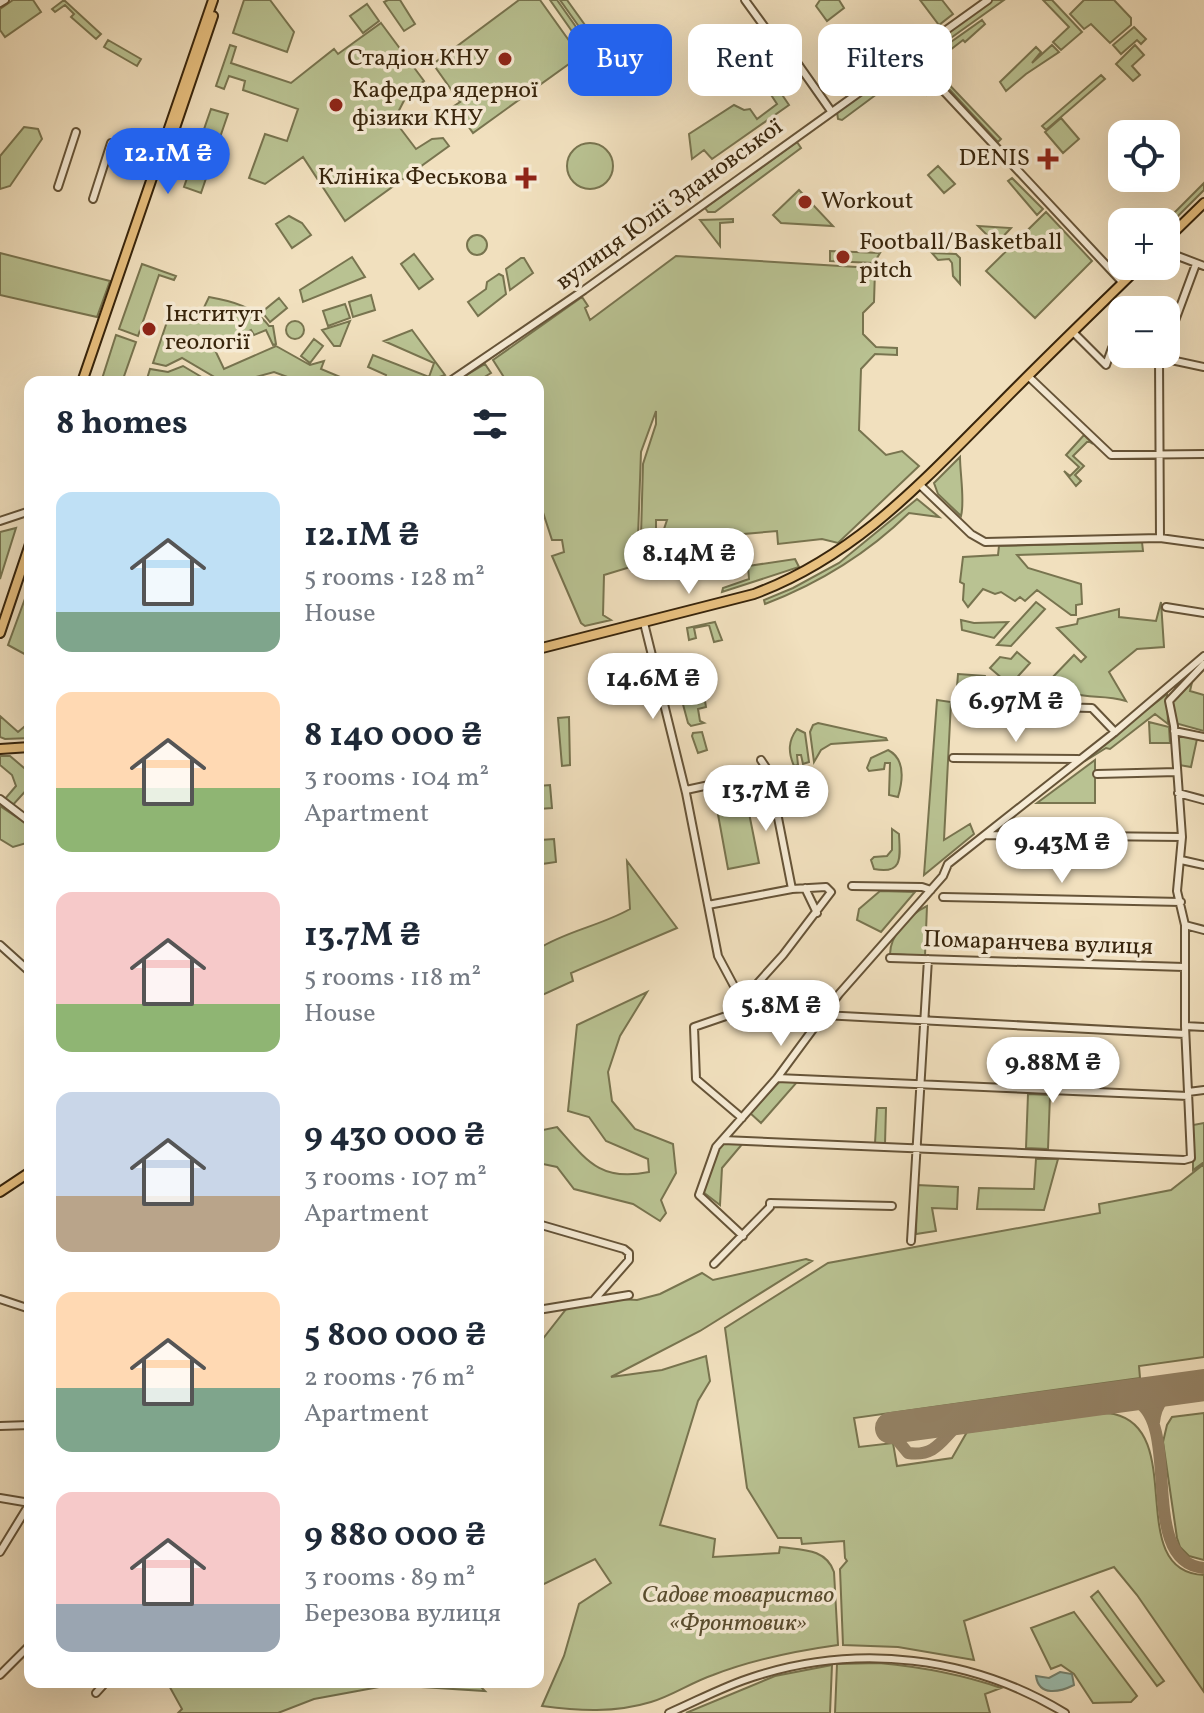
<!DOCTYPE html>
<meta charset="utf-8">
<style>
body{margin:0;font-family:Vollkorn,serif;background:#f6f6f7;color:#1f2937;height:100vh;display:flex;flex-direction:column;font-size:30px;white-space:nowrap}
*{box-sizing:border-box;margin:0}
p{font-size:26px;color:#747a83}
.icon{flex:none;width:44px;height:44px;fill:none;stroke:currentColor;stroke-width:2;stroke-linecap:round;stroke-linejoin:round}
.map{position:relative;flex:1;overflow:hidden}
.panel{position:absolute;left:24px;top:376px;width:520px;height:1312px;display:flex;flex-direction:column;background:#fff;border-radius:16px;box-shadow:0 8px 32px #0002}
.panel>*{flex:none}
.hud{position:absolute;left:568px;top:24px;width:516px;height:72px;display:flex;gap:16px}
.fabs{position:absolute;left:1108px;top:120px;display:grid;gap:16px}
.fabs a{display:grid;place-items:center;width:72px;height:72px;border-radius:16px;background:#fff;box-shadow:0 8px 32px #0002;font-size:40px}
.price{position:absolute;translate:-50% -68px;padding:0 18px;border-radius:28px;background:#fff;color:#222;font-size:26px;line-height:52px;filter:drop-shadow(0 2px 4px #0008)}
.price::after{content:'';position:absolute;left:50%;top:48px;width:24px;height:18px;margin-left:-12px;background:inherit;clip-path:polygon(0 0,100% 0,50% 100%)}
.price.active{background:#2563eb;color:#fff}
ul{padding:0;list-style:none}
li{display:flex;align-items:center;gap:24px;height:200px;padding:0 32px}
li span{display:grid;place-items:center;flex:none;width:224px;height:160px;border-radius:16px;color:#555}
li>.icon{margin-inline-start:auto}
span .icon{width:96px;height:96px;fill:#fffc;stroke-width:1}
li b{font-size:34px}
h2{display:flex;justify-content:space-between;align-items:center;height:96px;padding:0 32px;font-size:34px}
.pill{padding:0 28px;border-radius:16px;background:#fff;box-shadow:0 8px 32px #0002;font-size:28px;line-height:72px}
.pill.active{background:#2563eb;color:#fff}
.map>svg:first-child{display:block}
.green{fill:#b9c292;stroke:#78744f;stroke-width:2}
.water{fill:#9bbdaf;stroke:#73806e;stroke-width:2}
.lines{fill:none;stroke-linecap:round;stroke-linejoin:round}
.taxiway{stroke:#948265;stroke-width:12}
.runway{stroke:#948265;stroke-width:32}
.minor-casing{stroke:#665438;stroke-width:10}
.major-casing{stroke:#38250c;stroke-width:12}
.minor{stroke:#f6ebd5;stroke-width:6}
.major{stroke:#e8c07f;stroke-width:8}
.poi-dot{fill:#8f2418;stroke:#f6ebd5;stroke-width:3}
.labels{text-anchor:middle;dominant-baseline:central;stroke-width:7;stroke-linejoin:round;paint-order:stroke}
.poi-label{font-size:24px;fill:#38250c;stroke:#f6ebd5;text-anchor:start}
.street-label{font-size:24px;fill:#38250c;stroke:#f6ebd5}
.park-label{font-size:24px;font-style:italic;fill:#584c2e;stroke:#f6ebd5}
</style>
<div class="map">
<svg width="1204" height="1713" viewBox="0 0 1204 1713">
<rect width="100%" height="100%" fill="#f1e0be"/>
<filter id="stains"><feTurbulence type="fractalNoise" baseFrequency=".0025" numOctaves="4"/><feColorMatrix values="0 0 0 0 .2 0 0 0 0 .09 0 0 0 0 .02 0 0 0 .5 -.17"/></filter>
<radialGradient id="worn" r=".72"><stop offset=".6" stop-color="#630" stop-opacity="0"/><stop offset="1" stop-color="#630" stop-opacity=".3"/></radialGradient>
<path class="green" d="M13 0H33L41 12 5 37 0 30V9Z
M64 0 101 34 96 39 71 17 74 14 65 5 55 12 52 9Z
M244 0H270L294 32 287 52 233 33Z
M388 0H400L415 24 404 31 384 2Z
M519 0H540L580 56 473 133 454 106 460 102 433 64Z
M550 0H557L588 44 583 47Z
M560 0H567L595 39 590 42Z
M820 0H839L844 8 827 21 816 6Z
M920 0H942L953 14 939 25Z
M991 0H1004L934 50 929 44Z
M1043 0H1052L1082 32 1061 50 1053 42 1069 27Z
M1084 0H1114L1131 18V25L1110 43 1091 24 1084 29 1070 14Z
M367 4 379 21 363 33 350 16Z
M982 20 985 24 965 42 963 40 941 57 934 54Z
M381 23 424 81 408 93 394 120 416 149 432 139 443 138 449 146 345 221 303 157 265 184 249 178 265 134 287 141 298 109 243 90 245 81 229 76 224 89 216 86 230 45 236 47 231 63 291 83 334 49 338 54Z
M1134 27 1146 39 1141 44 1137 40 1121 54 1113 45Z
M766 36 782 55V59L761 70 748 56 760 46 758 42Z
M108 40 141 59 137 66 104 47Z
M1052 45 1059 52 1026 74 1006 91 1000 82 1036 47 1041 52 1032 63Z
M1135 45 1144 55 1132 66 1140 75 1133 81 1116 64Z
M930 57 939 66 940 75 1001 139 998 142 924 62Z
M903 64H905L932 92 927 95 914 85H886L883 79Z
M1101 75 1105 79 1046 130 1042 126Z
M770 77 789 105 712 159 704 150 692 159 689 134 734 105 744 110 750 109 757 119 777 104 764 84Z
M875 85 881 91 842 120 838 119 837 112Z
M211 109 228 114 201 193 184 187Z
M1061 118 1079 139 1063 153 1045 132Z
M24 127 38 129 42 139 10 186 0 189V156Z
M797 142 801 148 715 212H708L705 208Z
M567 166a23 23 0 1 1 46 0a23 23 0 1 1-46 0Z
M938 166 955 184 944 193 928 175Z
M1012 178 1043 209 1037 215 1008 181Z
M1204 183V190L1166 228 1165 222Z
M799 190 833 226 781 223 773 215Z
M1046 212 1092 261 1035 318 986 271Z
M289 216 302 223 311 235 292 248 276 224Z
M733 219V222L720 223V246L700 220Z
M978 226 1011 228 996 244Z
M467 245a10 10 0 1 1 20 0a10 10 0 1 1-20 0Z
M830 251 880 253 874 263 830 261Z
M0 253 110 281 97 317 0 295Z
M932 253 956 254 960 258V284L953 276 952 263 949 259 938 260Z
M414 254 433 279 419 289 401 264Z
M676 256 873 268 875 270 874 302 863 313V334L876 347 897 348V355L875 354 861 369 859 430 886 455 902 451 919 466 838 543 822 539 778 544 777 531 744 534 746 553 735 554 734 541 662 547 663 560H651V576L641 577 644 541 672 532 671 529H664L667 520H656V534L641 536 643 464 656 424V411L641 452 637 565 604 575 603 615 611 620 585 626 581 623 552 556 564 552 562 540H552L538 497V382H507L493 360 582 297 588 306 585 308 590 320Z
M352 257 365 277 303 302 300 290Z
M521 258H524L533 273 510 290 506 269Z
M142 264 176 276 174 280 159 275 138 336 119 329Z
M499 274 503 276 506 294 478 316 468 302 486 289 487 282Z
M371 295 375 310 353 317 349 302Z
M209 297C232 301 255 307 269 326H273L276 344 273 345 266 330 254 335 251 330 214 348 224 369 276 346 310 365 324 361 321 369 352 382H301L274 372 238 382H223L182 358 166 366 153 363 170 313 197 322Z
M279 298 287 308 270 322 262 312Z
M345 304 350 318 328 326 323 311Z
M350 321 340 346H334L322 330Z
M286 330a9 9 0 1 1 18 0a9 9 0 1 1-18 0Z
M412 330 445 375 425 382H384L386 375 368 367 373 355 429 377 434 363 384 341Z
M116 335 136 342 122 382H101Z
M314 339 323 346 310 363 301 356Z
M485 364 491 373 476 382H455Z
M183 366 210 382H146L150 369 168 372Z
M1084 435 1093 444 1088 441 1073 456 1084 466 1075 475 1081 481 1076 486 1064 471 1070 476 1079 467 1066 455Z
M960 457C960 474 965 501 961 516L938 494 934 483Z
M917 499 939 517 909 513C867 554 820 583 765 604L764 600 793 588 839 563Z
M16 528 0 579V532Z
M1142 542 1143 551 1017 555 1028 568 1081 584 1082 604 1076 605V615H1071L1037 590 1025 601 1020 597 1015 601 1001 592 995 594 983 589 968 607 963 600 964 584 960 582 963 557 998 555 999 546Z
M795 559 799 567 722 592 723 588 749 579 748 566Z
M30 585V657L8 645Z
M1036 602 1045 609 1011 646 997 645Z
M1161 602 1164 647 1137 649 1109 672 1126 701C1095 692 1078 704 1050 680L1074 655 1081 662 1086 657 1057 628 1077 624 1078 619 1119 609V617L1156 621Z
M961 620 974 623 1008 622 994 638 962 630Z
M715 622 722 640 714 642 709 625 694 628 696 638 689 640 687 628Z
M1017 652 1030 663 1010 685 990 668 1000 657 1011 659Z
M958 674 985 676 990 689 957 687Z
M1193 678 1190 691 1204 695V731L1175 723 1171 700Z
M684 693 686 699 704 695 706 707 698 709 700 721 704 723 691 726 688 723 681 697Z
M1167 694 1168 724 1155 714 1110 749 1106 748 1085 761 1083 759Z
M937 700 951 702 944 840 970 824 974 834 924 875Z
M0 716 18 732 30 722V738L5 739 0 737Z
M569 717 570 765 562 766 558 718Z
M1149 722 1169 727 1170 743H1150Z
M818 723 886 738 887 740 831 744 821 750 814 762 810 732 813 725Z
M797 729 805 733 809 762 803 764 801 755H797L798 765 794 766C788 752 788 741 797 729Z
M702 732 707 750 698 753 692 736 693 733Z
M1179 735 1197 739 1191 767 1179 765Z
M888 750C906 759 903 780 898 797L889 795 890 763H885L884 769 869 771 867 768 871 758Z
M0 756H10L30 773V786L12 806 4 800 16 786 12 775 0 765Z
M1095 760V803H1037Z
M550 785 552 808 539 809 538 786Z
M747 803 759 863 728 869 717 809Z
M0 806 30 826V842L13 847 0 839Z
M892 829 899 834C900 856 904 875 874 869L871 860 874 857 887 856 892 850Z
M554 839 556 862 542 864 540 840Z
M627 861 677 928 571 973 573 981 538 997V949C566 931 600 926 630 909Z
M880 891 915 892 881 932 857 920 859 909Z
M927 906 925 956 890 954C890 935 910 914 927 906Z
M647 992 620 1036 608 1072 612 1101 635 1129 673 1144 676 1173 661 1200 666 1213 660 1221 633 1204 574 1189 557 1167 538 1163V1131L557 1127C587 1161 600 1182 649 1172L648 1159 606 1141 589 1117 568 1111 577 1025Z
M781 1080 798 1081 761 1123 750 1113Z
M1028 1094 1050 1095 1048 1149 1026 1148Z
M877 1108H886L885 1144 875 1143Z
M1204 1123V1162L1193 1170V1125Z
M725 1142H744L722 1168 720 1205 703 1192 719 1149Z
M1036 1159H1058L1044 1210 977 1209 979 1188 1034 1189Z
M1204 1164V1357L1139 1366 1140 1378 854 1418 859 1447 893 1443 897 1466 952 1458 967 1432C1002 1428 1037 1423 1071 1418 1084 1416 1102 1411 1114 1414 1188 1431 1123 1572 1204 1575V1692L1137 1595 1114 1567 964 1621 974 1660 898 1647 843 1645 840 1569 847 1561 845 1558 844 1541 802 1544 801 1538H778L747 1488 725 1328 828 1263 1100 1213 1099 1204 1171 1190Z
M917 1185 958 1187 957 1209 932 1208 936 1231 916 1234Z
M806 1259 812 1261 700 1331 611 1377 662 1370 706 1356 710 1381 698 1401 660 1525 715 1539 713 1557 779 1553 780 1547C801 1550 826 1548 834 1572L838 1645C795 1651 754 1659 713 1675 692 1682 672 1696 651 1702 615 1713 579 1711 542 1706L564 1656 579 1604 611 1583 595 1559 538 1587V1345L567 1308 618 1299 637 1300 660 1294 702 1273 713 1280Z
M1204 1413V1560L1189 1556 1180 1547 1177 1538 1163 1442 1167 1425 1172 1417Z
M1098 1591 1164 1681 1157 1686 1091 1597Z
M1074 1612 1137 1696 1131 1702 1093 1703 1074 1674 1061 1665 1051 1669 1031 1628Z
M879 1663C922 1667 961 1674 1001 1688L985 1694 990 1713H835L837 1664Z
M832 1665 830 1713H686L775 1676Z
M167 1682H476L485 1691 390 1685 314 1699 278 1713H178L182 1709Z"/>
<path class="water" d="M1060 1672 1072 1674 1074 1685C1060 1692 1039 1697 1036 1676L1049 1678Z"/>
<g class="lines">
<path class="taxiway" d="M1107 1398C1118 1397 1128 1396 1138 1402 1181 1428 1138 1563 1204 1568
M944 1420C926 1418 912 1407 899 1425L898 1441 908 1453C944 1458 944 1427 973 1416
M1154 1422C1156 1403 1165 1393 1183 1388"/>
<path class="runway" d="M891 1428 1204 1385"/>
<defs>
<path id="minor" d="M745 0 777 44 793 57 831 111
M0 3 5 0
M910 55 1123 283
M58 187 76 132
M93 199 111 143
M1166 248 1175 255 1204 266
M1073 332 1106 365 1112 348 1122 350
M1166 345 1196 264
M1143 354 1204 367
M1159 357 1160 538
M1028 376 1111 455 1204 454
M449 382 584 290 988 0
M919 484 971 534 985 542 1160 538 1204 544
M0 521 30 511
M1166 607 1204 613
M644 623 686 793 718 956 734 986 746 997
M962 705 1092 708 1115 732
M1174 731 1204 737
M953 758 1078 759
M761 760 769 772 792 889
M1097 774 1177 772
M686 790 769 772
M1178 793 1204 800
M0 799 30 822
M985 835 1182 837
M1181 860 1204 865
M852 886 922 887 931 890
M805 888 817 913
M943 897 1181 902
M708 905 792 889 826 887 831 892 783 955 729 1015 694 1027 696 1079 742 1118
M1185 925 1204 930
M0 945 30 972
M890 958 1184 967
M823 1015 1185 1034
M1185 1026 1204 1027
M777 1078 1188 1096
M1188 1092 1204 1090
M723 1140 1184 1160 1191 1158 1185 1026V925L1177 891 1182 837 1174 726 1169 701 1204 664
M538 1224 624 1249 629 1253V1260L594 1300
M743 1236 699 1195 716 1147 777 1078 839 994 943 876 948 864 1115 732 1204 656
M911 1241 928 959
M714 1264 770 1207V1203L892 1206
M0 1299 30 1309
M538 1310 629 1295
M0 1426 30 1425
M0 1498 30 1503
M0 1552 30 1503
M0 1675 30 1645
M96 1693 106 1682
M669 1713C697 1701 724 1686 753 1677 858 1643 971 1656 1065 1713"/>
<path id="major" d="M161 169 213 16
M1166 240 1204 203
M82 382 213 0
M0 633 30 544
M538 649 754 594C856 556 922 482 997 407 1044 359 1092 313 1140 266
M0 749 30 747
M0 1192 30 1172"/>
</defs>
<use href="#minor" class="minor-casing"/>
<use href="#major" class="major-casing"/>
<use href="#minor" class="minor"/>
<use href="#major" class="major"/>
</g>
<g class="poi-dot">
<circle cx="505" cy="59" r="8"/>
<circle cx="336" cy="105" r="8"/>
<path d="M1044 147h8v8h8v8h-8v8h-8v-8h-8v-8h8z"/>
<path d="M522 166h8v8h8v8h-8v8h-8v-8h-8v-8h8z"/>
<circle cx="805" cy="202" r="8"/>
<circle cx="843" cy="257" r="8"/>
<circle cx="149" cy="329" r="8"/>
</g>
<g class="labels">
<g class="poi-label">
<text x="489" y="59" text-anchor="end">Стадіон КНУ</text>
<text x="352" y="91">Кафедра ядерної<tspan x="352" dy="28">фізики КНУ</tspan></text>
<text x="1030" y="159" text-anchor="end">DENIS</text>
<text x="508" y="178" text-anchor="end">Клініка Феськова</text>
<text x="821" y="202">Workout</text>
<text x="859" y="243">Football/Basketball<tspan x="859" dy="28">pitch</tspan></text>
<text x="165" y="315">Інститут<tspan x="165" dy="28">геології</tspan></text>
</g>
<g class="street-label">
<text transform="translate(670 205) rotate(-36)">вулиця Юлії Здановської</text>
<text transform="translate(1038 944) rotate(2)">Помаранчева вулиця</text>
</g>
<g class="park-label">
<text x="738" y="1596">Садове товариство<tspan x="738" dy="28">«Фронтовик»</tspan></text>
</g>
</g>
<rect width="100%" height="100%" filter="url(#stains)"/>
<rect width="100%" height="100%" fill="url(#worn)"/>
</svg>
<div class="fabs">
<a><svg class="icon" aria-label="locate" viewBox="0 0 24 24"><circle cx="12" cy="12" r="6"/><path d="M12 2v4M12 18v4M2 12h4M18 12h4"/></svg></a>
<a>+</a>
<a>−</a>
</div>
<b class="price active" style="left:168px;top:196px">12.1M ₴</b>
<b class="price" style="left:689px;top:596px">8.14M ₴</b>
<b class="price" style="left:653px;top:721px">14.6M ₴</b>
<b class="price" style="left:1016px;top:744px">6.97M ₴</b>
<b class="price" style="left:766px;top:833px">13.7M ₴</b>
<b class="price" style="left:1062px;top:885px">9.43M ₴</b>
<b class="price" style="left:781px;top:1048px">5.8M ₴</b>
<b class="price" style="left:1053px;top:1105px">9.88M ₴</b>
<div class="hud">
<a class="pill active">Buy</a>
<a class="pill">Rent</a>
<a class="pill">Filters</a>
</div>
<section class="panel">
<h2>8 homes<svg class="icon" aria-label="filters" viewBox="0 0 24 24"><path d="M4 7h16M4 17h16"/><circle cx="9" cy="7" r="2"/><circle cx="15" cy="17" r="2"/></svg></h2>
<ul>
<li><span style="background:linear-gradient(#bfe0f5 75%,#7fa58c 0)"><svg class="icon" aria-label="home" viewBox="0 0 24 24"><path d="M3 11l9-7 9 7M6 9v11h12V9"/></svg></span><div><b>12.1M ₴</b><p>5 rooms · 128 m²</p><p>House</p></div></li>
<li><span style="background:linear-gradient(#ffd9b3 60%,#8fb573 0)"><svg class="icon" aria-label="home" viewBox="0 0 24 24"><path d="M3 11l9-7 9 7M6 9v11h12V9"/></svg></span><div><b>8 140 000 ₴</b><p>3 rooms · 104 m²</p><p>Apartment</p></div></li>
<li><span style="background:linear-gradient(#f6c9c9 70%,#8fb573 0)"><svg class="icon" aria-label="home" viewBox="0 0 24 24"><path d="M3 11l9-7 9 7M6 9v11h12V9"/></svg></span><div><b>13.7M ₴</b><p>5 rooms · 118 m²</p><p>House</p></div></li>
<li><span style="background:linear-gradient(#c9d6e8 65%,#b9a48a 0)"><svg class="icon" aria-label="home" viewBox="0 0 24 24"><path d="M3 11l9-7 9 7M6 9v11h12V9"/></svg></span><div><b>9 430 000 ₴</b><p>3 rooms · 107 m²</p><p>Apartment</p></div></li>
<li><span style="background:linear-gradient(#ffd9b3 60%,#7fa58c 0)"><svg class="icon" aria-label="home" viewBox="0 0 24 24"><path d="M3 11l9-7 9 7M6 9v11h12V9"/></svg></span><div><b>5 800 000 ₴</b><p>2 rooms · 76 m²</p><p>Apartment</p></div></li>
<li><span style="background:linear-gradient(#f6c9c9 70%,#9aa5b1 0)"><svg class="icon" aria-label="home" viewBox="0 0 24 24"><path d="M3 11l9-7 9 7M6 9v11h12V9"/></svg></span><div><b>9 880 000 ₴</b><p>3 rooms · 89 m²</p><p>Березова вулиця</p></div></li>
</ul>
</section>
</div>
